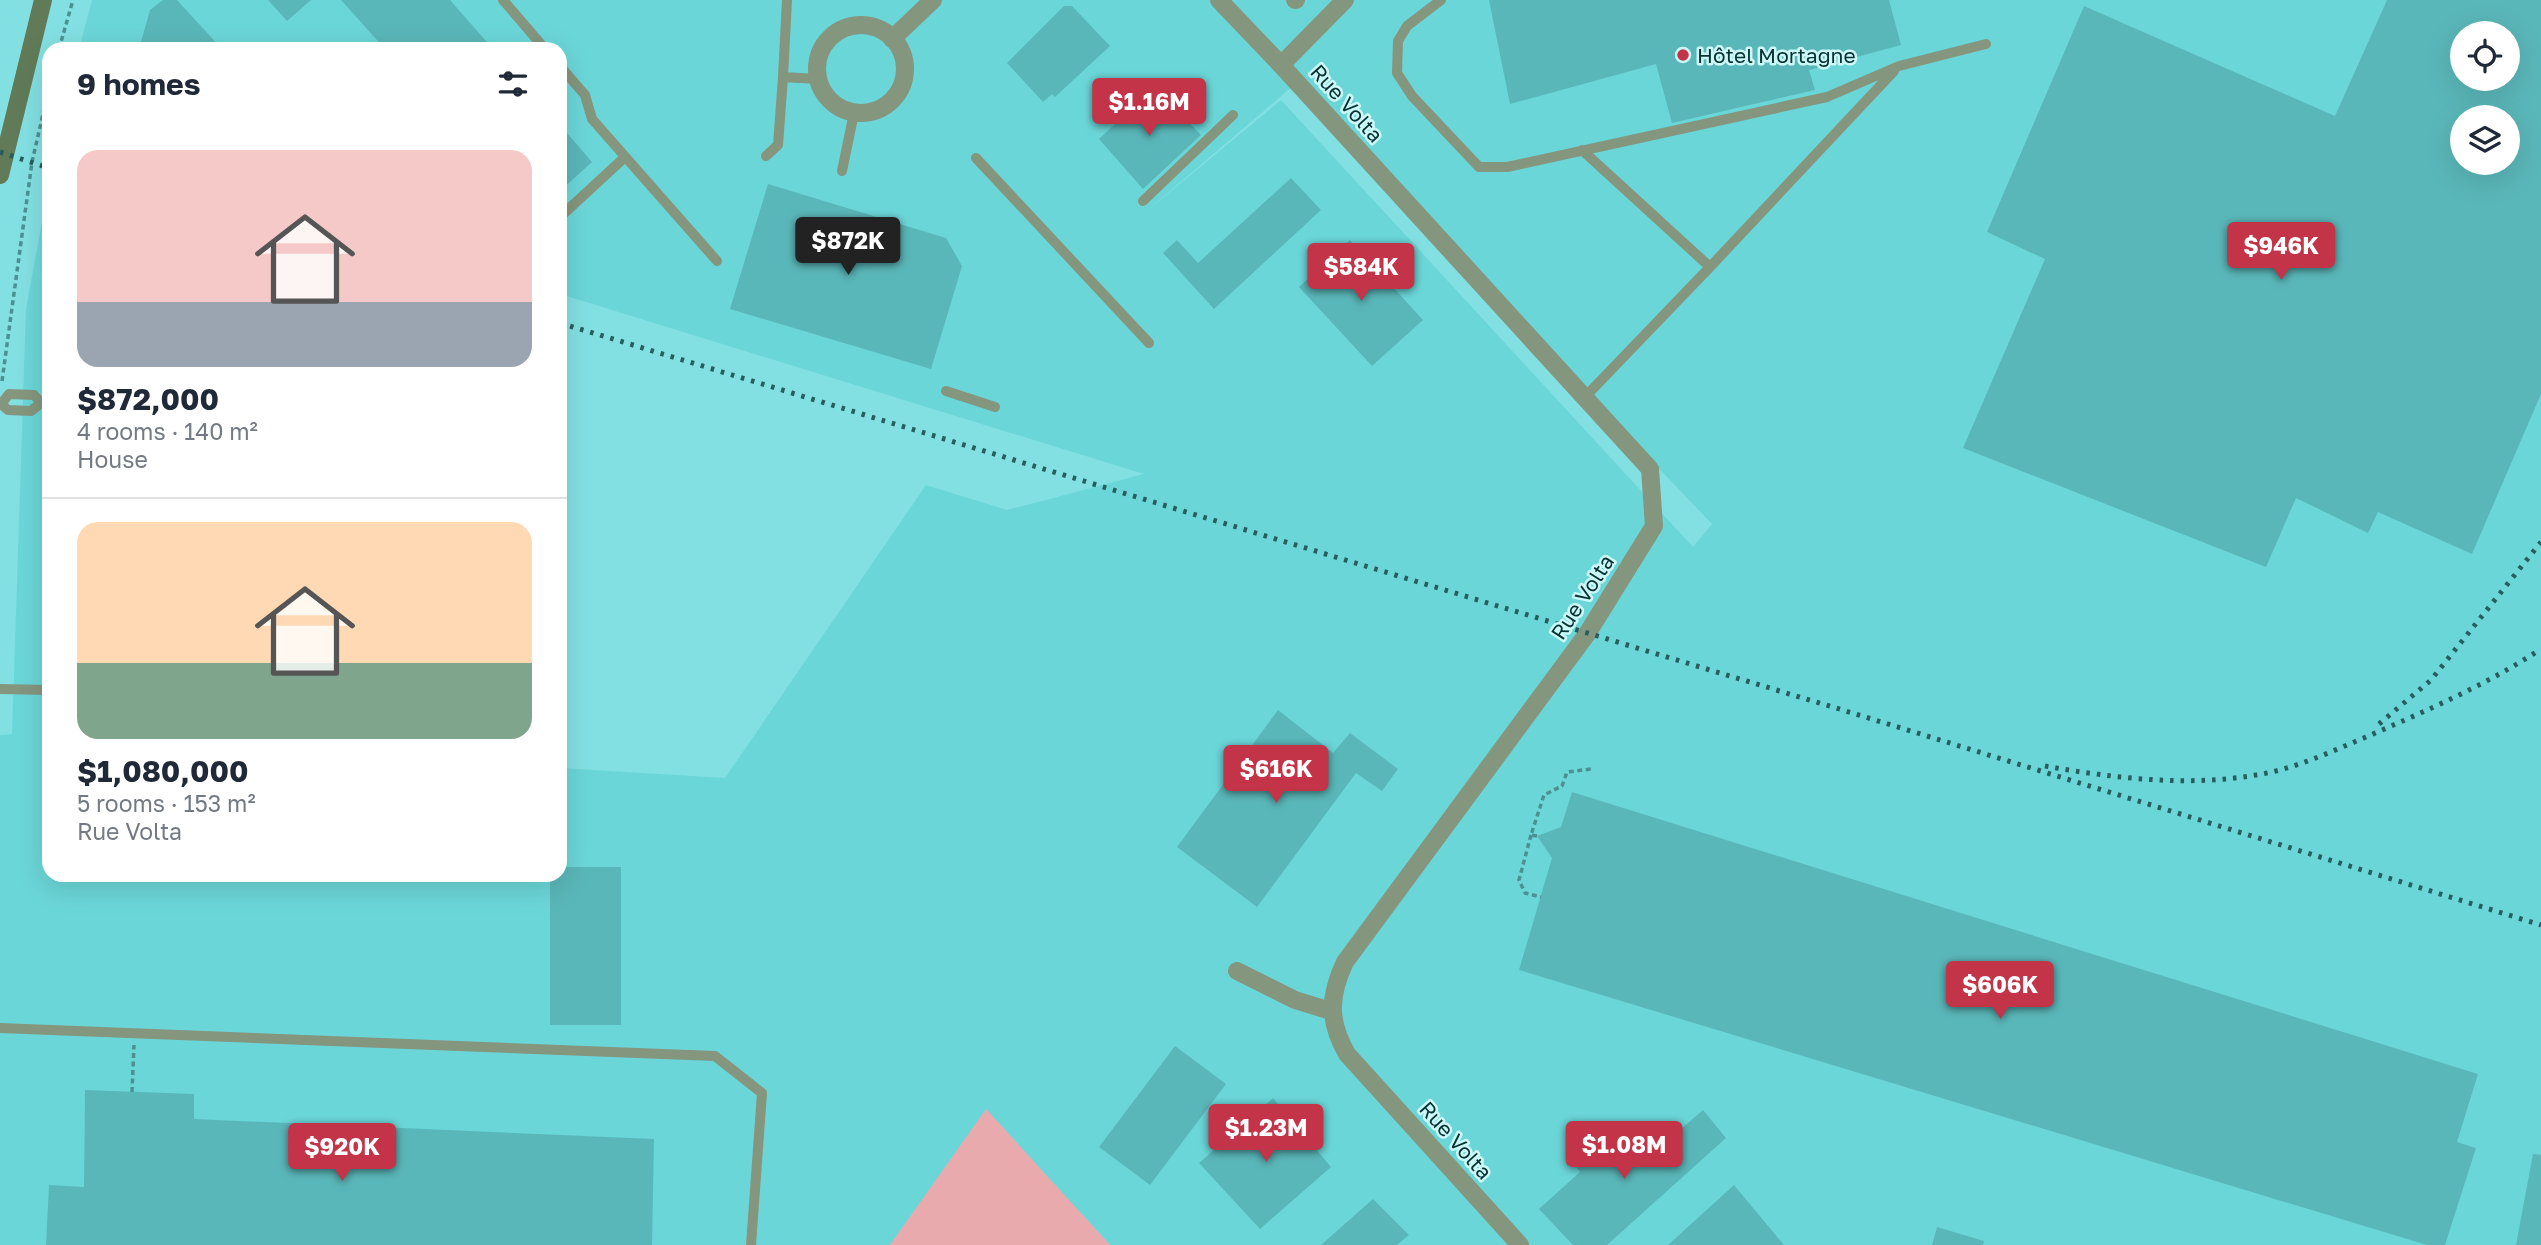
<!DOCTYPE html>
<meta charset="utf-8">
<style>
body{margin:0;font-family:"Golos Text",sans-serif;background:#f2f2f3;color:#1f2937;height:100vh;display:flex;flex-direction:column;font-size:26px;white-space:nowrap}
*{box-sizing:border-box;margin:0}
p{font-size:23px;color:#747a83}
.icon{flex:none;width:38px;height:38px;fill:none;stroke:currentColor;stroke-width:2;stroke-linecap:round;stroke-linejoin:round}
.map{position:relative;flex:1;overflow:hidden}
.details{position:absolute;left:42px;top:42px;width:525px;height:840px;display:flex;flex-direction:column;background:#fff;border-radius:21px;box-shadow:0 7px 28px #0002}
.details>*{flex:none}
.fabs{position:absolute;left:2450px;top:21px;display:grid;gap:14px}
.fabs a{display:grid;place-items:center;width:70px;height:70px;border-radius:50%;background:#fff;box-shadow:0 7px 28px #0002;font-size:35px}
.price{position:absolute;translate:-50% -60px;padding:0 16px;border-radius:7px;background:#c43449;color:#fff;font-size:23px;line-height:46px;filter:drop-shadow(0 2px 4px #0008)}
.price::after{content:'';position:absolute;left:50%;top:42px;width:21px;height:16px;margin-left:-10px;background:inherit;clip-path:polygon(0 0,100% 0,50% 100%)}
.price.current{background:#222;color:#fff}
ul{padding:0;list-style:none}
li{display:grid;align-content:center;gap:14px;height:371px;padding:0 35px}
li+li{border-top:2px solid #e0e1e3}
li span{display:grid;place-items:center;height:217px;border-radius:21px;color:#555}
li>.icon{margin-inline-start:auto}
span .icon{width:126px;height:126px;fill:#fffc;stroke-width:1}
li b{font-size:30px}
h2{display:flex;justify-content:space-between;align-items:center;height:84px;padding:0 35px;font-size:30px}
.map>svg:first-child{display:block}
.built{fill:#6bd6d8;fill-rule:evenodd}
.green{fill:#e8aaac}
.building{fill:#5ab7b9;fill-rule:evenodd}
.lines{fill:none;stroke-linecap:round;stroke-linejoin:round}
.path{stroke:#4b9193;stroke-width:3.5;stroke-dasharray:5 3.5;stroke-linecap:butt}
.service{stroke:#84967e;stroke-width:10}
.minor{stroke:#84967e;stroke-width:18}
.tertiary{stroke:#84967e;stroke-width:18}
.secondary{stroke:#617b58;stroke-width:18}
.rail{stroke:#275d5f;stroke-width:5;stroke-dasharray:3.5 7;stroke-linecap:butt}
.poi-dot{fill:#c43449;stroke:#cdf8f8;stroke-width:2.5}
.labels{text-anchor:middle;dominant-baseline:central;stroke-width:5;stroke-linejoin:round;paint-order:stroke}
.poi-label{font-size:21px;fill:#083233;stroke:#cdf8f8;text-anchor:start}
.street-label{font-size:21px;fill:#083233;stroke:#cdf8f8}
</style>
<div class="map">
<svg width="2541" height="1245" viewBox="0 0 2541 1245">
<rect width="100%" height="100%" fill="#83e0e2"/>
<path class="built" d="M92 0H2541V1245H1110L986 1110 890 1245H0V735L12 734 26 309 46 200H49V875H560V768L725 778 926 485 1007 510 1144 474 560 294V49H79ZM2462 33H2508V79H2462ZM1293 86 1712 524 1693 547 1281 100 1142 215ZM2462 117H2508V163H2462Z"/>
<path class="green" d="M986 1109 1110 1245H890Z"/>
<path class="building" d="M163 0H177L222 49H139L150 10Z
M268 0H311L287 21Z
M341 0H450L493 49H385Z
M1489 0H1889L1901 45 1809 70 1815 90 1672 123 1656 64 1510 104Z
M2387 0H2541V394L2472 554 2378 512 2368 533 2296 498 2266 567 1963 448 2045 259 1987 232 2084 6 2335 116ZM2462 33H2508V79H2462ZM2462 117H2508V163H2462Z
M1064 6H1072L1110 46 1055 97 1052 94 1043 102 1007 63Z
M1161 94 1201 135 1143 189 1099 139 1146 95Z
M560 125 592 162 560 191Z
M1291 178 1321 210 1214 309 1163 253 1177 240 1198 263Z
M768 184 946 238 962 266 931 369 730 309Z
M1350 240 1423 320 1372 366 1299 287Z
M1278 710 1333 753 1350 733 1398 769 1382 791 1356 773 1257 907 1177 847Z
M1572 792 2478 1074 2457 1142 2476 1148 2445 1245H2427L1519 970 1552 858 1537 836 1561 827Z
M560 867H621V1025H550V875H560Z
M1175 1046 1226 1084 1150 1185 1099 1147Z
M85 1090 194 1094V1119L654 1139 652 1245H46L49 1185 84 1187Z
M1273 1098 1331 1167 1260 1229 1199 1163Z
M1703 1110 1726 1138 1607 1245H1573L1539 1209 1580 1172 1570 1159 1609 1125 1643 1162Z
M2533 1154 2541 1155V1245H2516Z
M1734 1185 1784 1245H1668Z
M1373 1199 1409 1235 1397 1245H1321Z
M1937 1227 1984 1241 1983 1245H1932Z"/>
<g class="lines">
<path class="path" d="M59 49 73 0
M2 381 32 162 49 88
M1531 835 1519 880 1525 893 1541 897
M1537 836 1531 835 1544 795 1562 786 1567 772 1591 769
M132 1092 134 1045"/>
<path class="service" d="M503 0 545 49
M787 0 783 77 818 79
M1441 0 1407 26 1398 41 1397 73 1412 96 1479 167H1507L1827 97 1899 66 1986 44
M560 66 585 95 592 119 717 261
M1582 150 1710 267 1894 71
M766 156 778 145 783 77
M976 158 1149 343
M842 171 854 113
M1143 201 1233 115
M560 217 625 157
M946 391 995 407
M1585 397 1710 267
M0 403 8 410 31 411 41 403 34 395 9 394 2 403
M0 689 49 690
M0 1028 715 1056 762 1093 751 1245"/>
<path class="minor" d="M817 69a44 44 0 1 1 88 0a44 44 0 1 1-88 0Z
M892 39 933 0
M1281 65 1650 469 1654 526 1587 634 1345 962C1329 996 1328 1021 1347 1054L1520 1245
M1237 971 1295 1000 1331 1011"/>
<path class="tertiary" d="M1219 0 1281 65 1345 0
M1295 0H1296"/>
<path class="secondary" d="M0 175 43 0"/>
<path class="rail" d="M0 152 49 168
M560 323 1836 708 2541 925
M2379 724 2431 680 2541 542
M2045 766C2113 778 2187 787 2256 775 2295 769 2330 752 2366 737 2426 711 2486 685 2541 649"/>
</g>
<circle class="poi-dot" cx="1683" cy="55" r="7"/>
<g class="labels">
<g class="poi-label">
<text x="1697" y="55">Hôtel Mortagne</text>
</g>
<g class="street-label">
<text transform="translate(1347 103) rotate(48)">Rue Volta</text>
<text transform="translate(1582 597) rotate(-57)">Rue Volta</text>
<text transform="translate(1456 1140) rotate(48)">Rue Volta</text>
</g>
</g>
</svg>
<div class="fabs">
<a><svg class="icon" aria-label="locate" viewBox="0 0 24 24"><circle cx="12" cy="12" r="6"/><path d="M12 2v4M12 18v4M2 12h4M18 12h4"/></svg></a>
<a><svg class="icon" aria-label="layers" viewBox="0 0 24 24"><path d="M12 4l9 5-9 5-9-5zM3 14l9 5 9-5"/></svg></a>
</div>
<b class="price" style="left:1149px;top:138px">$1.16M</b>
<b class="price current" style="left:848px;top:277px">$872K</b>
<b class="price" style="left:2281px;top:282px">$946K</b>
<b class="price" style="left:1361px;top:303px">$584K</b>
<b class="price" style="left:1276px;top:805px">$616K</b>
<b class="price" style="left:2000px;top:1021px">$606K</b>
<b class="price" style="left:1266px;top:1164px">$1.23M</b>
<b class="price" style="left:1624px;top:1181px">$1.08M</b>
<b class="price" style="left:342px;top:1183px">$920K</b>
<section class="details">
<h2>9 homes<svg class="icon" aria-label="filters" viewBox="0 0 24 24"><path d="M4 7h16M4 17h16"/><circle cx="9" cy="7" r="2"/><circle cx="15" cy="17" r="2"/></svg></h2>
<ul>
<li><span style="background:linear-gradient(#f6c9c9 70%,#9aa5b1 0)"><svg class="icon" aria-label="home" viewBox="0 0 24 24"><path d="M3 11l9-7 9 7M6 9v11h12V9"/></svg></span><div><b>$872,000</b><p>4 rooms · 140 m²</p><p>House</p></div></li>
<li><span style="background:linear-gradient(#ffd9b3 65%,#7fa58c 0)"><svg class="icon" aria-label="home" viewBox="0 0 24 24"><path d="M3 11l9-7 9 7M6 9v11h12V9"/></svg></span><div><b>$1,080,000</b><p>5 rooms · 153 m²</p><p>Rue Volta</p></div></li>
</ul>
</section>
</div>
